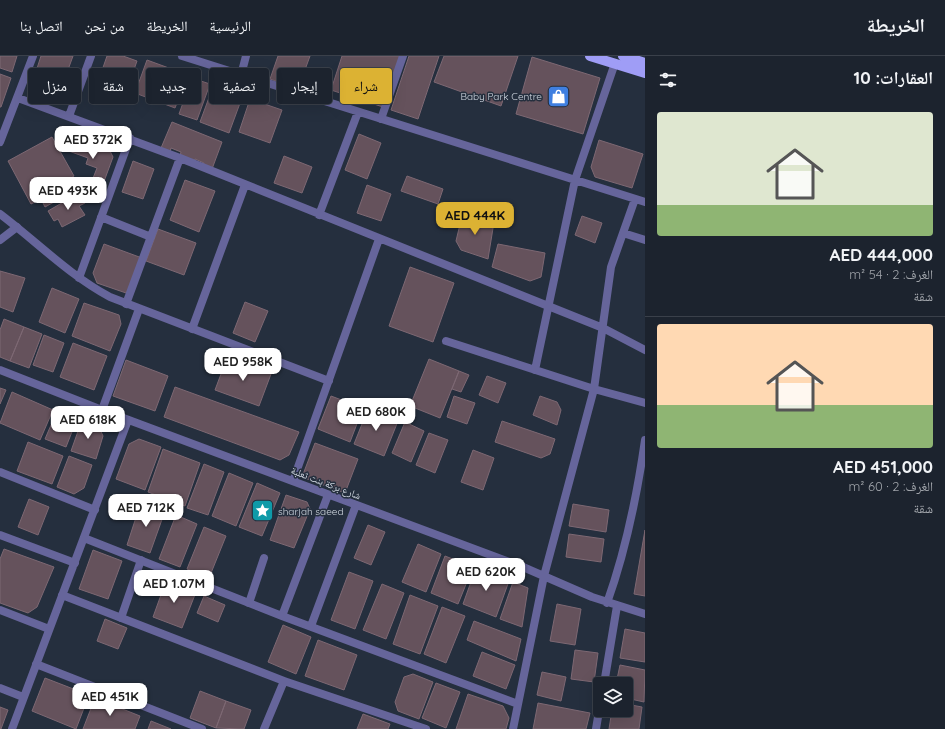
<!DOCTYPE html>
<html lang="ar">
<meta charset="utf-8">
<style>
body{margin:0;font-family:Quicksand,"Noto Naskh Arabic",sans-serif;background:#292f3a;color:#f1f3f6;direction:rtl;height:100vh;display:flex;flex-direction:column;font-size:15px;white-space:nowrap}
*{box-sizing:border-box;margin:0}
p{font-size:13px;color:#a0a4aa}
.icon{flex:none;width:22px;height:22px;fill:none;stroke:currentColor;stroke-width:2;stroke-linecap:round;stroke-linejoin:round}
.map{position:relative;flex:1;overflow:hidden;direction:ltr}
.details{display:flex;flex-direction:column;background:#1c232e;width:300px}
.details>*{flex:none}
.top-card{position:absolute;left:12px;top:12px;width:380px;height:36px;direction:rtl;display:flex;gap:8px}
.buttons{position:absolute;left:593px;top:621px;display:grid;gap:8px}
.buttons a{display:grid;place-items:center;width:40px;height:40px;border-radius:4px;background:#1c232e;box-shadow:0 4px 16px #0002,0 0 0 1px #3a404a;font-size:20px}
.price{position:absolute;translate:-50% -34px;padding:0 9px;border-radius:8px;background:#fff;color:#222;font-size:13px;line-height:26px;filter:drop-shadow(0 1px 2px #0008)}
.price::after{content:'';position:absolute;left:50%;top:24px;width:12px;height:9px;margin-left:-6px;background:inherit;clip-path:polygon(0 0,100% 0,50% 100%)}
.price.on{background:#dcb233;color:#111}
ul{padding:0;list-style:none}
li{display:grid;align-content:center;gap:8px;height:212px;padding:0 12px}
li+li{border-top:1px solid #3a404a}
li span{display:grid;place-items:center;height:124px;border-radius:4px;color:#555}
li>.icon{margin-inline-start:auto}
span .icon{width:72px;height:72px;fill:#fffc;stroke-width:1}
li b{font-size:17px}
h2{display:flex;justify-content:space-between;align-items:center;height:48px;padding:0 12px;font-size:17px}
.pill{padding:0 14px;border-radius:4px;background:#1c232e;box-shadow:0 4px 16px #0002,0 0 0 1px #3a404a;font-size:14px;line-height:36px}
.pill.on{background:#dcb233;color:#111}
header{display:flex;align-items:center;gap:24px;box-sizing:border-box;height:56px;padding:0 20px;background:#1c232e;border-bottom:1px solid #3a404a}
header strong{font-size:19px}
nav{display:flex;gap:22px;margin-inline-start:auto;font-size:14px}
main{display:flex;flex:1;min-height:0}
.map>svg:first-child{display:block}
.building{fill:#65525c;stroke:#7d6873}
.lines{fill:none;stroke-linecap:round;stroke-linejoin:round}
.lane{stroke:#66659b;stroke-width:8}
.street{stroke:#66659b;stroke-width:8}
.primary{stroke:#9f9df6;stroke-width:10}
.labels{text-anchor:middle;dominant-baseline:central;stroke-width:3;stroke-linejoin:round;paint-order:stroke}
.poi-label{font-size:10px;fill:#d3dae3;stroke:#252f3e;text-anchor:end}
.street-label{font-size:10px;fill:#d3dae3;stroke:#252f3e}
</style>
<header>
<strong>الخريطة</strong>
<nav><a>الرئيسية</a><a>الخريطة</a><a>من نحن</a><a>اتصل بنا</a></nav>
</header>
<main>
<section class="details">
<h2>العقارات: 10<svg class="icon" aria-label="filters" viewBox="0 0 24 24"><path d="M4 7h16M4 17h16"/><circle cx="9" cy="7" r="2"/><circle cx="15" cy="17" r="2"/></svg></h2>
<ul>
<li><span style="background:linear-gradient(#dfe7d0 75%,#8fb573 0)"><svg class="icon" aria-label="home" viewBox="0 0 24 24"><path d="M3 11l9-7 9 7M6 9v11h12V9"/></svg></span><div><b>AED 444,000</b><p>الغرف: 2 · 54 m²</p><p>شقة</p></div></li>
<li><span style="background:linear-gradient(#ffd9b3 65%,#8fb573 0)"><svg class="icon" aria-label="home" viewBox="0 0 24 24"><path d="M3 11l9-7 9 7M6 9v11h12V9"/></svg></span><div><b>AED 451,000</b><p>الغرف: 2 · 60 m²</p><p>شقة</p></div></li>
</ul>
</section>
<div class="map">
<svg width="645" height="673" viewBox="0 0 645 673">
<rect width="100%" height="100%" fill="#252f3e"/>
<path class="building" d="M0 0H17L12 16 0 12Z
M41 0H73L57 44 35 37 32 28Z
M107 0H123L137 5 126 36 98 26Z
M278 0H310L298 33 270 23Z
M342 0H400L383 51 331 34Z
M409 0H439L418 63 391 54Z
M444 0H518L501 50 434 26Z
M532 1 600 22 583 78 516 58Z
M147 4 188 19 175 52 135 37Z
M0 18 11 22 1 51H0Z
M192 22 210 28 197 64 179 58Z
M214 28 243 39 229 77 200 66Z
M250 43 282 54 270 87 239 76Z
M172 66 222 86 212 113 203 109 204 107 195 103 194 106 180 100 181 96 171 92 170 96 161 92Z
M359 78 381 87 367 123 345 114Z
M72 79 109 93 113 101 99 139 88 135 97 112 86 108 88 102 66 94Z
M52 81 74 120 66 125 72 136 45 151 41 143 31 148 8 105Z
M599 84 643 98 632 132 595 121 591 111Z
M284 100 312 111 302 137 274 127Z
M133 105 154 113 143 143 122 136Z
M407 120 443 133 438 148 401 135Z
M185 124 215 135 199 176 170 164Z
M367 129 391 138 381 165 357 157Z
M79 137 85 147 79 150 85 159 62 171 58 163 54 165 48 155Z
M462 160 494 166 488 203 461 194 456 185Z
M582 160 602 167 595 187 575 179Z
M158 173 196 187 184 219 146 205Z
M104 188 142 202 129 238 97 227 93 217Z
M498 188 545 197 541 221 530 225 492 211Z
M410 211 454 227 433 286 389 270Z
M0 215 25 222 13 256 0 251Z
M52 232 79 243 65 277 39 266Z
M245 246 268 255 255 286 233 277Z
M84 247 119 259 121 268 110 295 72 280Z
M4 263 24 271 10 305 0 301V274Z
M24 271 42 278 29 312 10 305Z
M44 279 64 287 53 316 33 309Z
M73 287 107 300 94 334 60 321Z
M227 302 271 318 259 350 215 334Z
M429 303 459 315 440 362 410 350Z
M126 304 168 320 155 355 113 340Z
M459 315 469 319 461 336 452 333Z
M487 320 506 327 498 347 479 339Z
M175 331 299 376 289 399 280 404 164 361Z
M0 332 6 334 0 348Z
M12 336 53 354 40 384 0 367Z
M331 340 363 352 350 386 318 373Z
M454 340 475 347 467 368 447 361Z
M540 340 557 346 561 354 557 369 533 359Z
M368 353 398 365 384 400 354 388Z
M57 355 77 363 66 391 45 383Z
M82 364 99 371 103 380 96 403 71 395Z
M502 365 555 383 550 398 541 402 495 386Z
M405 366 424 375 411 406 392 397Z
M429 377 448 384 435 417 416 409Z
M139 383 161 391 145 434 116 423 129 388Z
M28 386 63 400 52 428 17 415Z
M315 387 358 403 345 437 302 421Z
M163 393 200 407 185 450 148 436Z
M473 394 494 402 483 434 461 426Z
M69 400 92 409 84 432 74 438 57 431Z
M204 408 224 416 208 459 187 452Z
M229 417 253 427 236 470 212 460Z
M257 427 280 437 262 480 239 471Z
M286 439 307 446 310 453 294 492 270 484Z
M29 443 49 451 38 479 18 471Z
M141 446 165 455 150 497 127 489Z
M573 448 609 454 606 476 569 470Z
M176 459 197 468 180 511 159 503Z
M368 469 385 476 371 509 354 502Z
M204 471 226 480 209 522 187 513Z
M645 474V540L634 538Z
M569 478 604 483 601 506 566 501Z
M418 488 441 498 426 536 402 526Z
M4 493 54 511 37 551 28 557 0 547V503Z
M93 494 122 505 108 543 79 533Z
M445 500 473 511 458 548 431 537Z
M476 512 509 525 496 561 463 548Z
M349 516 373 525 355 573 331 564Z
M166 525 196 536 182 572 153 561Z
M513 526 528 532 522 571 500 563Z
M382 528 404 537 386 583 363 574Z
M410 539 438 550 420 598 393 588Z
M204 540 225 549 218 566 197 557Z
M557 548 581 553 575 589 550 585Z
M442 551 465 560 446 607 424 598Z
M105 563 127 572 118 593 97 585Z
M474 565 521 583 516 605 467 584Z
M283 569 311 581 296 618 268 606Z
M625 573 645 577V606L620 602Z
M318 584 357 599 344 634 305 620Z
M575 594 598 597 594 626 571 623Z
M482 596 515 609 506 633 473 620Z
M620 609 645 614 644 646 626 642V628H616Z
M542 616 566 621 561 645 537 639Z
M413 618 433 626 419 663 398 655 395 646 404 621Z
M45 622 89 639 76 673 32 655Z
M436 627 460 636 446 672 422 662Z
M200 635 226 645 216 672 190 662Z
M468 638 503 650 509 662 506 673H456Z
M95 642 140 660 135 673H83Z
M226 645 251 654 244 673 216 672Z
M538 647 590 657 586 673H533Z
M626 648 642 651 639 673H609L612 654H626Z
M0 651 8 654 1 673H0Z
M363 658 390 668 388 673H357Z
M151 665 171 673H148Z"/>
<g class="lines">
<path class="lane" d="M241 19 246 0
M381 63 403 0
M0 184 17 171
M249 547 264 502
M121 562 141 504"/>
<path class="street" d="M182 0 645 146
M18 42 180 102 603 272 645 294
M69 60 91 0
M0 86 33 0
M0 158C37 186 69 219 110 241L329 325
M319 159 358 56
M101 161 151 181
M623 177 645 184
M79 222 130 82
M126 248 180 102
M192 273 245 129
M446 285 594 333 645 347
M0 314 102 354 523 511 592 541 645 558
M535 314 575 124 615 7
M102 354 139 253
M0 416 95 454
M293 425 379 183
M0 479 75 507
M84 482 282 560 518 648
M62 539 284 625 426 673
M607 547C626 494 637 440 645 384
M0 554 49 573
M282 560 328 439
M311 570 356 449
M36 608 202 673
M604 628 617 550
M0 632 23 641
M12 673 128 364
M264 673 284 625
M513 673 544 520 594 333 611 211 635 143
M596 673 600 649"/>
<path class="primary" d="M590 0 645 17
M623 0 645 7"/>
</g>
<defs>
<symbol id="shop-square" viewBox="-11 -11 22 22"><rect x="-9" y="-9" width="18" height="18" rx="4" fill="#3f7fe0" stroke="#252f3e"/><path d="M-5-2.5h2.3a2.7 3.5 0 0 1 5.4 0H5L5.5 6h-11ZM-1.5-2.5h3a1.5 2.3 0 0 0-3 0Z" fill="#fff"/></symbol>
<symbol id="sight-square" viewBox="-11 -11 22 22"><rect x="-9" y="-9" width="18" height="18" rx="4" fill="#0f9aa8" stroke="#252f3e"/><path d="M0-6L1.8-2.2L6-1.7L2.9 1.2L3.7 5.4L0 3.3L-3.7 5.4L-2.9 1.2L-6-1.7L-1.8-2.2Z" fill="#fff"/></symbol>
</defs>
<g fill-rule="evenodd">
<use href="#shop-square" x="546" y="28" width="25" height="25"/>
<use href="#sight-square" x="250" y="442" width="25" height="25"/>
</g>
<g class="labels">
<g class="poi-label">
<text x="542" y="40">Baby Park Centre</text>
<text x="278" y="455" text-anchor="start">sharjah saeed</text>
</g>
<g class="street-label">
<text transform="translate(326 427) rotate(21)">شارع بركة بنت ثعلبة</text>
</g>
</g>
</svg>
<div class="buttons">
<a><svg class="icon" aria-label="layers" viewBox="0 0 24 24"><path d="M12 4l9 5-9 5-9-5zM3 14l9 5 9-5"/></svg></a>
</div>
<b class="price" style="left:93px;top:104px">AED 372K</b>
<b class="price" style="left:68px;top:155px">AED 493K</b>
<b class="price on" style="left:475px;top:180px">AED 444K</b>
<b class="price" style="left:243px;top:326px">AED 958K</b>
<b class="price" style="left:376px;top:376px">AED 680K</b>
<b class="price" style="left:88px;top:384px">AED 618K</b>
<b class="price" style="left:146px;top:472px">AED 712K</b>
<b class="price" style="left:486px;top:536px">AED 620K</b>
<b class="price" style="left:174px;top:548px">AED 1.07M</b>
<b class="price" style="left:110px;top:661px">AED 451K</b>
<div class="top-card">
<a class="pill on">شراء</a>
<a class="pill">إيجار</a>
<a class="pill">تصفية</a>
<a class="pill">جديد</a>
<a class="pill">شقة</a>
<a class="pill">منزل</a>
</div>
</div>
</main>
